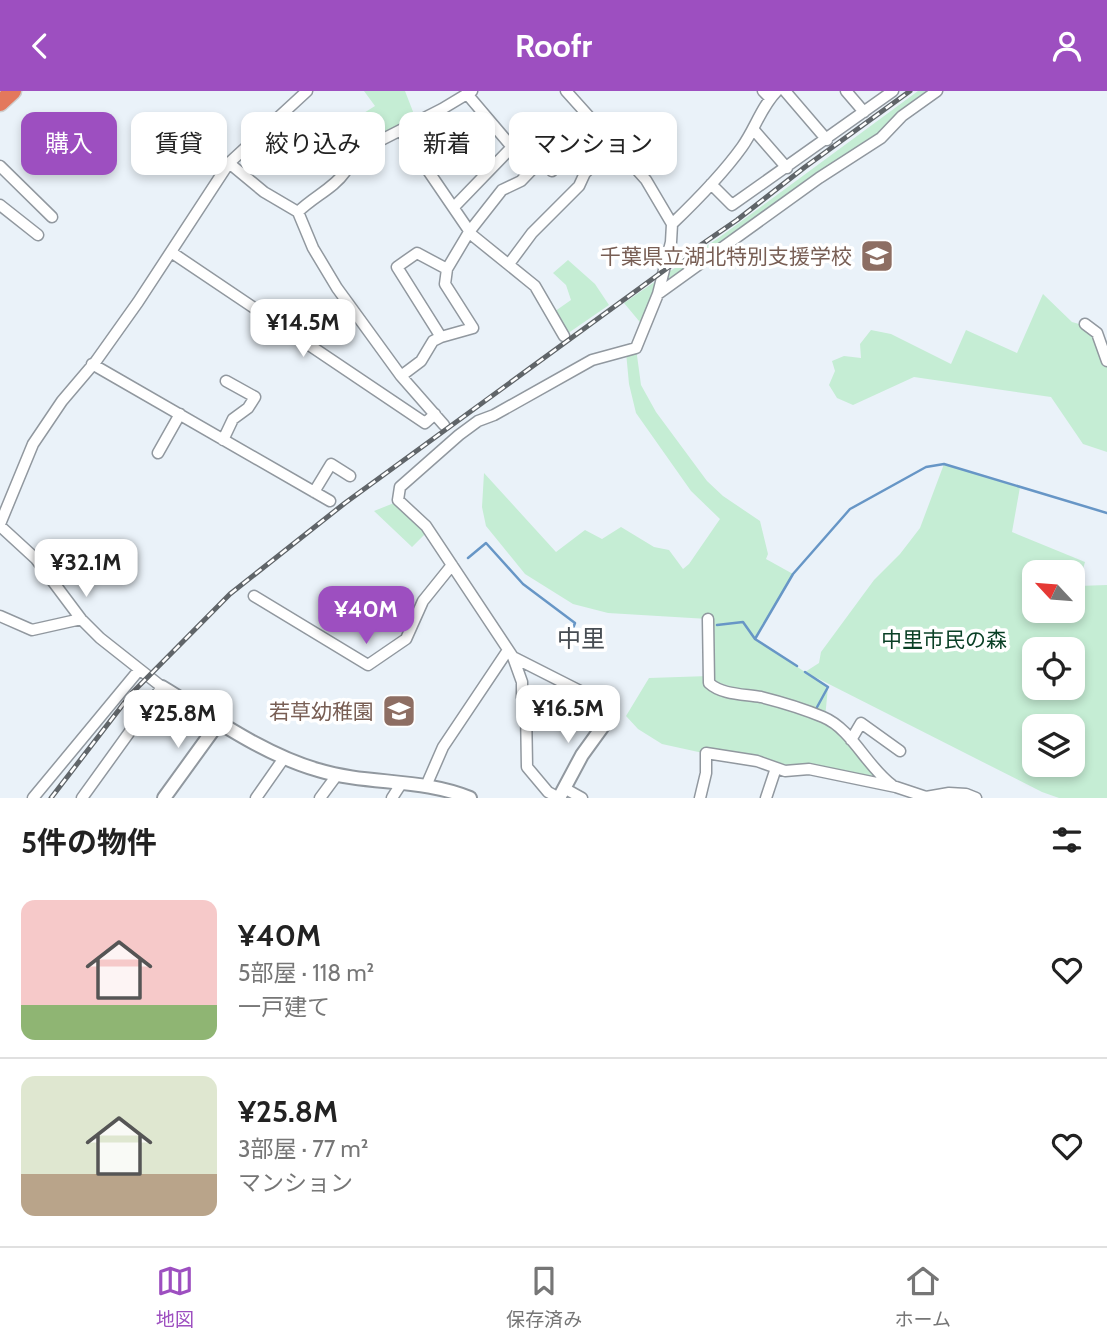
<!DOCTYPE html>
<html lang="ja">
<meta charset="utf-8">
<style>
body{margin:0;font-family:Cabin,"Noto Sans JP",sans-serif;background:#f2f2f2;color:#222;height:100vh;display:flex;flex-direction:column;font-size:26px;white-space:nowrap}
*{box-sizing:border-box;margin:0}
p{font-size:23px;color:#767676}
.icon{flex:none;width:38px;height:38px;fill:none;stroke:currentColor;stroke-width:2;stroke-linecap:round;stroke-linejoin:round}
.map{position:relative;height:707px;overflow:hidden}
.side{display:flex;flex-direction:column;background:#fff;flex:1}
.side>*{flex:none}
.top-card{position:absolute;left:21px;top:21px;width:700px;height:63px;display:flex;gap:14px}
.needle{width:46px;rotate:296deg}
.controls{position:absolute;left:1022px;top:469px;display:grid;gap:14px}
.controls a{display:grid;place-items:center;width:63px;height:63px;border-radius:14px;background:#fff;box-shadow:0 4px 10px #0003;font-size:35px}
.price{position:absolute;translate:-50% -60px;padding:0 16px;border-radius:14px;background:#fff;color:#222;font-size:23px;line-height:46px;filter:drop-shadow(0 2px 4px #0008)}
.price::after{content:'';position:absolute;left:50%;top:42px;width:21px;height:16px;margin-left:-10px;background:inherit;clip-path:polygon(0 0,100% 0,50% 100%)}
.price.active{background:#9d4fc0;color:#fff}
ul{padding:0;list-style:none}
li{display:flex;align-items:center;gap:21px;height:175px;padding:0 21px}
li+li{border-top:2px solid #e0e0e0}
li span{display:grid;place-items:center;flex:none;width:196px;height:140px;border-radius:14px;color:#555}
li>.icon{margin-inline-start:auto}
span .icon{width:84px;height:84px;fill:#fffc;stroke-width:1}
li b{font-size:30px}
h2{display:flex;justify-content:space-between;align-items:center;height:84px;padding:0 21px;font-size:30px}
.chip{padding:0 24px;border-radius:14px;background:#fff;box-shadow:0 4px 10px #0003;font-size:24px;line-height:63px}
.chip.active{background:#9d4fc0;color:#fff}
header{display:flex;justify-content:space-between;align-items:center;height:91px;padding:0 21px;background:#9d4fc0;color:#fff;font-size:32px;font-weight:700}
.tab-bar{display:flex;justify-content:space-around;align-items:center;height:98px;border-top:2px solid #e0e0e0;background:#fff;font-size:19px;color:#767676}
.tab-bar a{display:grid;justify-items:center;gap:4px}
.tab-bar .active{color:#9d4fc0}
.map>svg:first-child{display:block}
.green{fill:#c5edd4;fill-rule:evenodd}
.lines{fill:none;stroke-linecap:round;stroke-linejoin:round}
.stream{stroke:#6796c6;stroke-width:2.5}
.minor-casing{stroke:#91989f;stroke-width:13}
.tertiary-casing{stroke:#91989f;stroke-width:16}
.trunk-casing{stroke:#cdcece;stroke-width:19}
.minor{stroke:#fff;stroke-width:10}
.tertiary{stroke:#fff;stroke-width:12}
.trunk{stroke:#e3785c;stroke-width:16}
.rail-casing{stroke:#606569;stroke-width:5}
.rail{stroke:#fff;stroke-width:2.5;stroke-dasharray:8;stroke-linecap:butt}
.labels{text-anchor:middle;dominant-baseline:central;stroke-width:7;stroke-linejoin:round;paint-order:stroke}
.education-label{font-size:21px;fill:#785e54;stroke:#fff;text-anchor:end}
.park-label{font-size:21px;fill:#0a4026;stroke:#fff}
.quarter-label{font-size:24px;fill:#464c52;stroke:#fff}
</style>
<header><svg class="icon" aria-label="back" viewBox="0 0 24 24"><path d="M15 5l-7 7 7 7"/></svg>Roofr<svg class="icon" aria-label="person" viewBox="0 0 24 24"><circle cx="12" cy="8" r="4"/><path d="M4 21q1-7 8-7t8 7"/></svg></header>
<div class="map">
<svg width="1107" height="707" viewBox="0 0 1107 707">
<rect width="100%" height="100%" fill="#eaf2f9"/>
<path class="green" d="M364 0H405L417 31 375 51 359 25 375 15Z
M918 0H936L881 47 658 203 644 236 624 212 724 143Z
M568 169 595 193 609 214 564 245 551 223 571 209 566 194 553 182Z
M1043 203 1072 231 1090 236 1107 268V361L1083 353 1051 306 914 286 853 314 837 307 829 294 835 280 832 270 844 265 861 267 860 253 871 239 891 243 951 273 966 239 1017 262Z
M636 257 641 294 656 321 707 390 723 405 760 430 768 463 766 468 793 483 755 548 805 581 819 572 821 561 874 489 900 463 920 437 944 373 1020 396 1012 441 1085 471 1078 495 1107 494V707H1059L1042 701 815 586 828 596 825 627 896 696 809 678 785 680 662 653 638 638 626 625 649 587 709 585V592L761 606 714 590 708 528 608 522 573 513 525 483 486 435 482 416 484 382 556 461 585 439 602 448 621 436 654 456 669 459 683 478 689 473 720 428 691 400 636 322 629 293 626 261ZM1034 481H1073V520H1034ZM1034 558H1073V597H1034ZM1034 635H1073V674H1034Z
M394 412 426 442 412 456 374 420Z"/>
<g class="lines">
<path class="stream" d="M468 467 486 452 523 493 575 532 569 548 579 553
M717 534 743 531 755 548 797 575
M755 548 793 483 850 418 926 376 944 373 1107 422
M805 581 828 596 816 618"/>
<defs>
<path id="minor" d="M566 0 646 89 672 133 671 151 658 203
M763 0 770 7
M785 0 827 49
M846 0 864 21
M753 38 787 77
M401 40 472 144 535 195 564 245
M229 72 264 101 298 121 313 157 337 197 401 285 444 334
M0 75 52 126
M711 93 732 114 893 0
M0 114 38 144
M454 116 512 56 467 3
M298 121C313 106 334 97 345 81L340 70 442 18 472 0
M672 133C697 109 722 84 742 56 755 38 761 16 777 0
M171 161 425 332 435 323
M509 173 532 142 579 95 585 82 615 54
M447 178 445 193 473 237 441 246 397 176 417 162 447 178 469 141 502 99 521 90 542 68 552 80 597 33
M1085 233 1097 242 1107 270
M303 240 347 212
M92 273 330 410
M401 285 421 270 433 250 441 246
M223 349 233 328 248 317 255 306 226 290
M158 362 180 323
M314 401 331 373 350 385
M0 433 33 353 62 310 96 270 138 211 229 72 307 0
M0 435 36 468 81 528 100 547 162 596 82 707
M254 505 368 574 406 548 423 510 452 474
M0 525 32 539 81 528
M708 528 709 592C722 604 744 603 761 606 781 611 804 618 823 626 852 638 866 675 892 694
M513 566 586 603 611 624
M851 649 861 632 900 660
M426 695 443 656 508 559
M564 697 582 707
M33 707 139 579
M256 707 284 667
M320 707 337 684
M392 707 401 693
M559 707 548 701 527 676 526 616 522 606V591L513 566 426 435 398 409 400 396 459 344 478 330 494 324 592 269 636 257 658 203 819 87 881 47 902 25 937 0
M700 707 706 682V662L757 670 785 680 809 678 896 696 926 706 949 702 966 703 976 707
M766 707 776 677"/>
<path id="tertiary" d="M162 596C210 625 264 664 318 679 367 694 422 687 470 707
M164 707 219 631
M559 707 582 664 611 624"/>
<path id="trunk" d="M0 12 13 0"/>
</defs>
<use href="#minor" class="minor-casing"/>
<use href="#tertiary" class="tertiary-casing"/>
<use href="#trunk" class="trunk-casing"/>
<use href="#minor" class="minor"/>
<use href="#tertiary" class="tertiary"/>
<use href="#trunk" class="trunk"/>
<defs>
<path id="rail" d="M51 707 131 603 230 503 345 412 666 178 737 129 805 76 910 0"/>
</defs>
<use href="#rail" class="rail-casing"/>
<use href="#rail" class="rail"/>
</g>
<defs>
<symbol id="school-square" viewBox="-11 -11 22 22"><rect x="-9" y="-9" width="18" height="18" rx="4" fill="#8d6e63" stroke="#fff"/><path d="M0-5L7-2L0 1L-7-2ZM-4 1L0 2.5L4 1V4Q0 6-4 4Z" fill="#fff"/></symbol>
</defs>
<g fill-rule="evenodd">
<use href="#school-square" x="858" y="146" width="38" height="38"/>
<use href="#school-square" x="380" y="601" width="38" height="38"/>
</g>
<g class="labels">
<g class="education-label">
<text x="852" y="165">千葉県立湖北特別支援学校</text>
<text x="374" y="620">若草幼稚園</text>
</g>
<g class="park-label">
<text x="944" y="548">中里市民の森</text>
</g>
<g class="quarter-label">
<text x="581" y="547">中里</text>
</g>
</g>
</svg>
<div class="controls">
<a><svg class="needle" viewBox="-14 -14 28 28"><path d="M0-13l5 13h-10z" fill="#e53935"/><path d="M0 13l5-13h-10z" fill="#767676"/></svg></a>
<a><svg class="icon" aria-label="locate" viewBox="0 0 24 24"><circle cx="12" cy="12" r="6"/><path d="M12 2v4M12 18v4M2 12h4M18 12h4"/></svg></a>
<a><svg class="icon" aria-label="layers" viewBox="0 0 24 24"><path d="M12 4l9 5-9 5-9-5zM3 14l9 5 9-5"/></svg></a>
</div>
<b class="price" style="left:303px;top:268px">¥14.5M</b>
<b class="price" style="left:86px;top:508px">¥32.1M</b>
<b class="price active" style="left:366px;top:555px">¥40M</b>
<b class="price" style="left:568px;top:654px">¥16.5M</b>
<b class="price" style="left:178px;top:659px">¥25.8M</b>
<div class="top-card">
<a class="chip active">購入</a>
<a class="chip">賃貸</a>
<a class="chip">絞り込み</a>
<a class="chip">新着</a>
<a class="chip">マンション</a>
</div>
</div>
<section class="side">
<h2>5件の物件<svg class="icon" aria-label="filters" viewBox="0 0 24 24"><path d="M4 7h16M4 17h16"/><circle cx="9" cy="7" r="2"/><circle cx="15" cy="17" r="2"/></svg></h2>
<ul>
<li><span style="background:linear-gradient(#f6c9c9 75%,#8fb573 0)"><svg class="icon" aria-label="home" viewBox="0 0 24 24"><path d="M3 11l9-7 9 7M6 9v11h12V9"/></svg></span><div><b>¥40M</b><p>5部屋 · 118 m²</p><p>一戸建て</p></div><svg class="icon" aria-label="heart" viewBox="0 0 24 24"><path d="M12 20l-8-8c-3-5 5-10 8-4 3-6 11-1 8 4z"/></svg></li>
<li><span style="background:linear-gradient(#dfe7d0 70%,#b9a48a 0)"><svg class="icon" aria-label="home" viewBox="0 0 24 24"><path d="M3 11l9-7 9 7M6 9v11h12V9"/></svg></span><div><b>¥25.8M</b><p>3部屋 · 77 m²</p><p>マンション</p></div><svg class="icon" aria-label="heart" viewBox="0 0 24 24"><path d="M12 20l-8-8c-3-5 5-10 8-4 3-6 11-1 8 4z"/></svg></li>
</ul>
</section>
<nav class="tab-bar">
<a class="active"><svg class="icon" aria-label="map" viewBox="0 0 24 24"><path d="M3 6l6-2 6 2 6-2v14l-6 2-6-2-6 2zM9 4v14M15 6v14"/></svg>地図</a>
<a><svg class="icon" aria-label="saved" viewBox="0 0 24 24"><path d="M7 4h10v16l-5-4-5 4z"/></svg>保存済み</a>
<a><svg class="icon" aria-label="home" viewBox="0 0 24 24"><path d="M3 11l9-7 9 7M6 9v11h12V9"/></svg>ホーム</a>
</nav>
